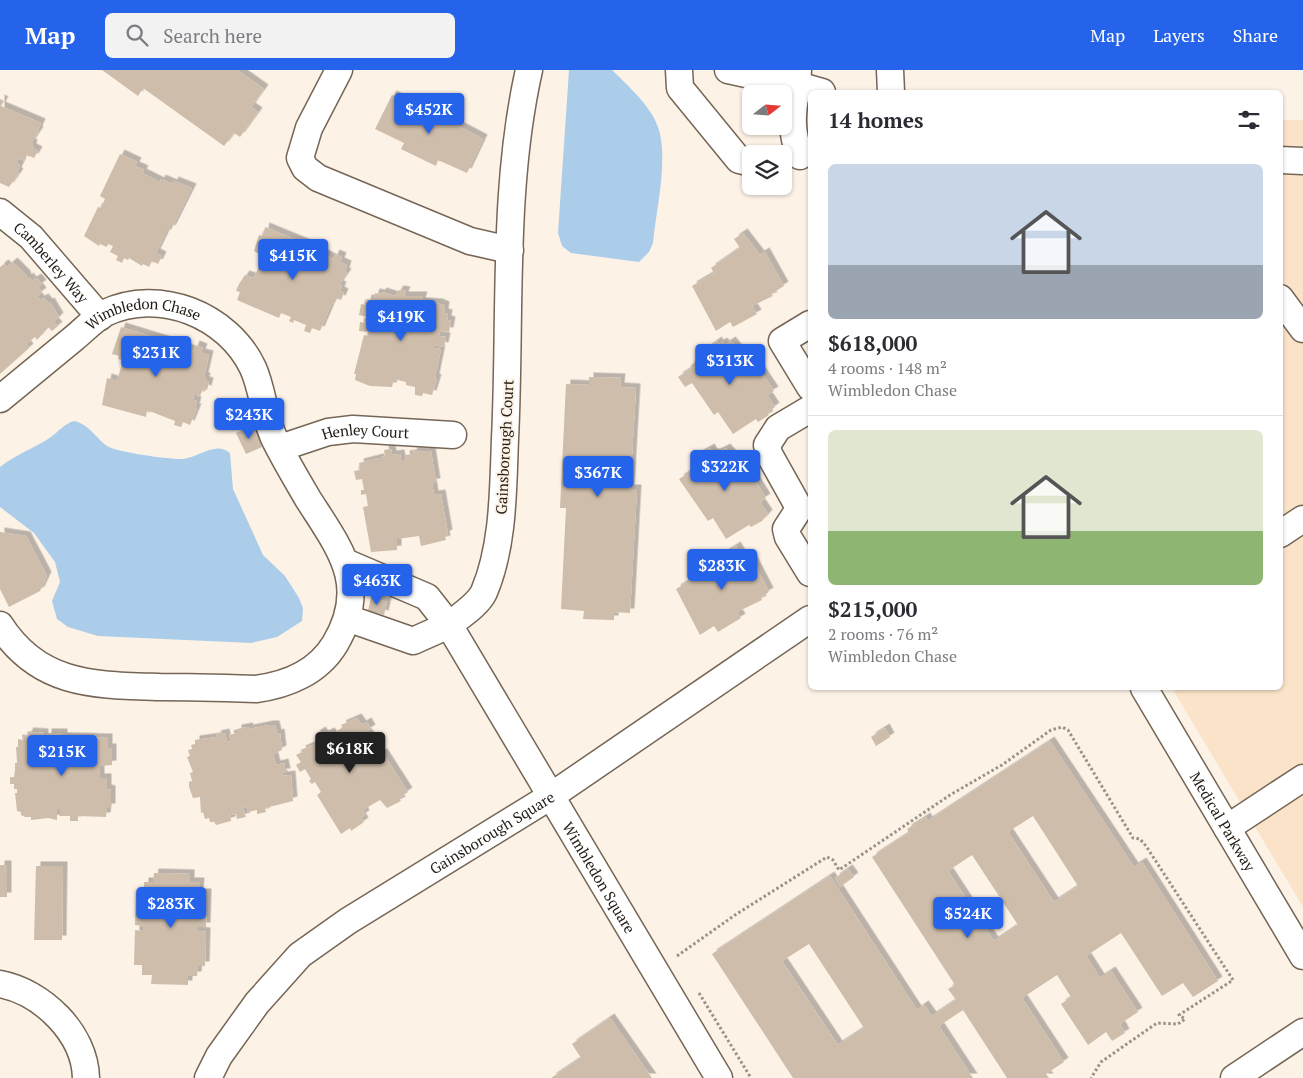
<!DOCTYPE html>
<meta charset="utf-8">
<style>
body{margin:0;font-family:"PT Serif",serif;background:#f2f2f3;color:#2b2b33;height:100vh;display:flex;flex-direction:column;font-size:19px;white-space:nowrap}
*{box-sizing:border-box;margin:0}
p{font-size:16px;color:#7c7c81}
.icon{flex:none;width:28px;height:28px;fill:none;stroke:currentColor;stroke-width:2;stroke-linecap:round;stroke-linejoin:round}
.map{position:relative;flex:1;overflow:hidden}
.side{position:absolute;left:808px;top:20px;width:475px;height:600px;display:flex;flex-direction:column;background:#fff;border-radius:8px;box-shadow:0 1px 4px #0004}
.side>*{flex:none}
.needle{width:32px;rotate:73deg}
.tools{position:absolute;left:742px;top:15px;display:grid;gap:10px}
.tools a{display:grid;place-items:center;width:50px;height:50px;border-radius:8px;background:#fff;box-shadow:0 1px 4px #0004;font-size:25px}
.price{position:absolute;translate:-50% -42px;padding:0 11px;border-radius:5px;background:#2563eb;color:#fff;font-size:16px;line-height:32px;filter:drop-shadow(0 1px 2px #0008)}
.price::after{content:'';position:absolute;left:50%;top:30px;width:15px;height:11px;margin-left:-8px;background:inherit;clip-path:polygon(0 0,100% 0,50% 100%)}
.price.current{background:#222;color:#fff}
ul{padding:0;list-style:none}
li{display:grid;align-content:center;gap:10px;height:265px;padding:0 20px}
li+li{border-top:1px solid #e1e1e2}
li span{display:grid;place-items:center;height:155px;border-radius:8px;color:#555}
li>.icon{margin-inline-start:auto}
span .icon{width:90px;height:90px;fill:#fffc;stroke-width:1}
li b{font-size:21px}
h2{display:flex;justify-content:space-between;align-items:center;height:60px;padding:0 20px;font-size:21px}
header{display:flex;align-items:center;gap:30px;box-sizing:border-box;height:70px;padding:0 25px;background:#2563eb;color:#fff}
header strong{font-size:24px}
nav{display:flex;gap:28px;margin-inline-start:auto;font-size:18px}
.search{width:350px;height:45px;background:#f2f2f3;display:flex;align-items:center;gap:12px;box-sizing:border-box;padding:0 18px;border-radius:8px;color:#7c7c81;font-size:19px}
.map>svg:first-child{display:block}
.built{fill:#fae3c9}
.water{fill:#abcdea}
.building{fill:#cebdaa;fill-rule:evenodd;filter:url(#shadow)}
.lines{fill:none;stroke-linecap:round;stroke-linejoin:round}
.minor-casing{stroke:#756655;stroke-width:29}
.path{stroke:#9a9187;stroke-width:3;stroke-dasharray:2.5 2.5;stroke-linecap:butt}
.minor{stroke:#fff;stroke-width:26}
.labels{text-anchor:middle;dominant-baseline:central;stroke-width:4;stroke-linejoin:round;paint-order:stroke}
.street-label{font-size:15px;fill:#221c15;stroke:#fdf2e6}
</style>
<header>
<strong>Map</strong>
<div class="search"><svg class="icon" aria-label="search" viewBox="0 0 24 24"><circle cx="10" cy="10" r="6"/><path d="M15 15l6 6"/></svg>Search here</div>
<nav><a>Map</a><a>Layers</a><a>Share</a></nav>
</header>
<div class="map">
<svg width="1303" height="1008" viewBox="0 0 1303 1008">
<defs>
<filter id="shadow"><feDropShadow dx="4.5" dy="-4.5" stdDeviation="0" flood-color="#0004"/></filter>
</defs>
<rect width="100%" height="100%" fill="#fdf2e6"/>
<path class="built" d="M1280 50H1303V837L1172 618H1280Z"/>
<path class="water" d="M569 0H612C629 17 655 39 660 64 667 96 656 141 653 173L649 182 639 192 571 183 562 176 558 163Z
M74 351C90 355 95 367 107 376 115 382 173 390 183 389 200 387 215 371 230 383L233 419 263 485 285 506 299 528 303 538 302 551 277 567 251 573 98 566 68 557 57 549 52 531 60 512 55 492 34 463 0 437V397C16 384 35 378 51 367 59 361 64 354 74 351Z"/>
<path class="building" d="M102 0H237L264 19 251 37 258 42 240 67 234 63 224 76 143 18 138 26Z
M392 25 420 38 421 36 483 69 467 103 438 90 436 96 401 79 404 73 375 59Z
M0 29 4 31 1 36 41 53 38 60 39 61 31 73 33 74 32 78 38 81 34 88 27 85 25 91 19 88 16 93 20 95 17 102 19 103 9 117 0 113Z
M120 84 137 92 135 96 144 100 142 103 160 112 161 109 173 114 174 111 192 118 171 160 168 158 156 183 162 186 158 194 152 191 149 197 143 194 142 196 129 188 128 190 124 188 122 193 116 190 118 186 110 182 113 176 108 174 107 177 100 174 99 176 84 166 98 137 101 138 105 129 100 126Z
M265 157 309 175 306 181 316 185 318 181 333 189 335 184 342 187 340 192 347 195 345 202 347 203 339 215 342 216 340 221 344 223 341 230 337 228 334 234 332 233 320 261 312 258 310 263 304 261 306 255 294 250 293 253 289 251 291 247 281 243 279 248 237 230 240 222 236 221 239 214 245 205 254 208 262 189 258 188 259 184 254 181 259 165 263 166Z
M743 163 760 185 765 182 784 216 771 224 773 226 752 236 757 244 733 257 730 252 716 261 692 216 714 203 711 198 740 178 734 169Z
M13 192 26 205 27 209 29 207 32 211 37 208 42 214 38 217 42 222 37 226 40 230 44 228 48 233 50 232 59 247 54 252 58 256 52 261 48 257 37 270 35 267 26 274 29 278 0 304V197L4 194 7 197Z
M399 220 406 221 404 226H423L421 232 438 233 445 236 444 243 448 244 447 250 451 251 449 262 440 261 439 266 446 267 444 277 434 275V278L441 279 435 308 437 309 432 325 423 323 422 326 415 325V317L406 315V312L394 309 392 317 370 316 355 310 356 304H354L364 265 369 266V262L359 261 360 252 366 253 367 247 359 245 361 234 366 235 367 229 373 230 375 223 381 224 382 222 395 226Z
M121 257 167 271 166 275 177 278 178 274 193 281 195 275 203 278 201 283 209 285 204 307H206L205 311 209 312 207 320 203 319 200 326 194 324 193 330 197 331 195 338H197L190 355 183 352 181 357 174 355 175 351 147 340 146 347 102 335 107 308 117 311 123 290 118 289 119 286 112 284Z
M717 271 719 274 723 272 725 275 731 271 746 289 744 290 751 302 758 297 774 321 767 325 775 337 767 343 769 345 758 352 756 349 733 364 718 342 714 345 692 313 685 317 678 307 692 298 690 296 707 283 705 280Z
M589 307 621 308 620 317 636 318 630 419H637L630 543 614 542V550L583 549 584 541 561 539 566 438H560L566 314 589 315Z
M252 356 262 377 246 384 236 363Z
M710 378 713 383H716L726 378 746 402 742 405 744 407 751 404 766 428 760 432 768 444 762 451 751 457 749 455 726 469 713 448 708 451 679 409 693 400 691 396 699 391 696 386Z
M391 379 392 385 400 384 401 390H406L405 385 413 384 412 382 431 381 436 413H432L434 425 441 424 448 464 445 465 446 470 421 476 419 466 397 469V480L371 482 363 437 368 436 366 424 361 425V420H364L362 409 356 410 354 401 360 400 359 393 379 388 381 390V387L385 386 384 380Z
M0 462 26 466 47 506 40 521 9 537 0 519Z
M736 476 745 491 751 487 769 522 761 527 762 530 737 542 741 548 718 562 714 556 700 565 676 519 696 507 694 503Z
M371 527 387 532 384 545 368 541Z
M357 648 362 655 367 652 371 659 366 662 378 675 374 678 379 685 383 683 408 722 399 728 401 731 387 738 380 730 363 740 365 745 361 747 364 752 351 761 350 758 341 764 317 725 321 722 315 712 312 714 309 711 311 709 305 699 300 702 296 695 301 692 296 685 302 682 301 680 315 674 314 672 318 670 315 665 321 661 324 665 330 662 334 667 338 664 337 661 343 657 341 655Z
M269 655H275L277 664 280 663 282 680 273 684 276 695 284 693 286 703H282L283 706 291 705 293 731 265 738 266 742 257 744V740L248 742 247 737 243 738 246 747 237 749 236 744 233 745 232 742 230 743 231 751 216 755 214 752H210L209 748 205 749 203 742 201 743 200 727 193 728 189 717V712L192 711 190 703 193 702 187 687 190 686 188 680 192 679 191 675 195 674V670L217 667 216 665 225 663 227 672 231 671 229 665 237 663V659L248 657 249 659Z
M885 658 890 667 876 676 871 667Z
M29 662 44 663V670H47V663H63V667L108 668V678H112V695L100 696V708H107V719L111 720V738H107L106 747 78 746V751H70V746H60V740H57V750L48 748 31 750V747H25L21 745V742L17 741 15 723H17V719H14V714H10V707H15V693H17L16 677H18V669L23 670V666H27Z
M1050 671 1134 797 1142 792 1218 911 1193 927 1183 913 1162 926 1121 863 1086 886 1100 908 1111 901 1138 942 1120 954 1125 963 1112 971 1106 962 1088 975 1061 934 1071 927 1057 905 1022 928 1064 992 1046 1004 1049 1008H1007L963 940 939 956 973 1008H793L712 884 830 806 917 940 924 935 932 946 956 930 948 919 955 915 872 787 909 763 907 759 926 747 928 751ZM1033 746 1078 816 1054 832 1008 762ZM972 785 1018 855 994 871 948 801ZM809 874 864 958 838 975 782 891Z
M0 795H7V827H0Z
M36 796H63L62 870H34Z
M848 799 854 807 840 817 835 808Z
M154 803 190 804V812H200L199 823H207L206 857H198V861L206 862 205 896H198L197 906H188V915L151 914 152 905H142V895H134L135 860 143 861V856L135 855 136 822H144V812H153Z
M610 948 652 1008H551L581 988 572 974Z"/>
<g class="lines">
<defs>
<g id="minor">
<path d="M339 0 309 58 300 88 305 98 318 108 470 171 510 180"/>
<path id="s1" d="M529 0C502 120 511 247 505 369 503 418 504 475 484 522 478 535 460 546 449 555L719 1008"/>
<path d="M679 0 680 18 739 90 751 93"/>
<path d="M728 0 797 15 798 0"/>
<path d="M890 0 891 22"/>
<path d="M800 86C790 60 792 43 797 15L822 22"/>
<path d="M1280 90 1303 91"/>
<path id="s2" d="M0 142 31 167 100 247"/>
<path d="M1280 228 1303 259"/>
<path d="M810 254 782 271 810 317"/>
<path id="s3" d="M0 329C24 309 49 289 73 269 83 261 94 249 105 243 159 217 228 245 253 298 263 320 264 348 275 370 285 390 297 410 308 429 340 479 370 515 335 574 318 602 287 615 256 619 224 618 192 617 160 617 95 615 39 616 0 555"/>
<path d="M810 339 778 358 767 375 769 384 797 434V442L786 459 788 467 810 503"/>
<path id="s4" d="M280 378 328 362 353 359 453 365"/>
<path d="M1280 464 1303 449"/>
<path d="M345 492 427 527 449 555 413 571 347 548"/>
<path id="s5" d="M1144 618 1303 886"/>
<path d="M1227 758 1303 708"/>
<path d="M0 914C42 922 85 963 86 1008"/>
<path id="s6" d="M208 1008 219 986 257 933 300 885 348 851 551 726 810 549"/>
<path d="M1234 1008 1303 962"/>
</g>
</defs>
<use href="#minor" class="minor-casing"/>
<path class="path" d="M677 886 735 845 827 787 833 790 839 800 950 725 1002 695 1051 660 1062 657 1068 660 1133 768 1140 769 1146 776 1233 910 1179 945 1185 949 1178 954 1157 953 1101 992 1091 1008
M699 923 751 1008"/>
<use href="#minor" class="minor"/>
</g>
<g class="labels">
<g class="street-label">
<text stroke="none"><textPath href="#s2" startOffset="72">Camberley Way</textPath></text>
<text stroke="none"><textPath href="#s3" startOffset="174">Wimbledon Chase</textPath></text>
<text stroke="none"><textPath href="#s4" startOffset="88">Henley Court</textPath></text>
<text transform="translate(504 377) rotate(-87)">Gainsborough Court</text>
<text stroke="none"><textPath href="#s5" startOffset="155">Medical Parkway</textPath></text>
<text stroke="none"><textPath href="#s6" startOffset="382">Gainsborough Square</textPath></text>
<text stroke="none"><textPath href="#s1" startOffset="868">Wimbledon Square</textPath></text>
</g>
</g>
</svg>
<div class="tools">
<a><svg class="needle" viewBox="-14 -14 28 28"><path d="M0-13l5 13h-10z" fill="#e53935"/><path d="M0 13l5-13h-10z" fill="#7c7c81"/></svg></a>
<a><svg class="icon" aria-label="layers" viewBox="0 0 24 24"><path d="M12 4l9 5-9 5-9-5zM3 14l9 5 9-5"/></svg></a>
</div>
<b class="price" style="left:429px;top:65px">$452K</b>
<b class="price" style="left:293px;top:211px">$415K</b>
<b class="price" style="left:401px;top:272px">$419K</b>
<b class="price" style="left:156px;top:308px">$231K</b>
<b class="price" style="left:730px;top:316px">$313K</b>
<b class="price" style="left:249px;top:370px">$243K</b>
<b class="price" style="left:725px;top:422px">$322K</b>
<b class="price" style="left:598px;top:428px">$367K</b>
<b class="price" style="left:722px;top:521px">$283K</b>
<b class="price" style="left:377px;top:536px">$463K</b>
<b class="price current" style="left:350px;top:704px">$618K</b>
<b class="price" style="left:62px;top:707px">$215K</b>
<b class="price" style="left:171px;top:859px">$283K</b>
<b class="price" style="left:968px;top:869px">$524K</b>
<section class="side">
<h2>14 homes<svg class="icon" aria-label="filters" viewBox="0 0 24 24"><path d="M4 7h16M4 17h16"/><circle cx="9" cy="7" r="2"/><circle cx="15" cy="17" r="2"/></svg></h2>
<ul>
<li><span style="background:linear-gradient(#c9d6e8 65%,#9aa5b1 0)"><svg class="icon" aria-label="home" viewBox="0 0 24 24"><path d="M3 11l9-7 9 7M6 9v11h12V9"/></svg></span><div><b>$618,000</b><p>4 rooms · 148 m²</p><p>Wimbledon Chase</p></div></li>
<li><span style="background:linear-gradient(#dfe7d0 65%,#8fb573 0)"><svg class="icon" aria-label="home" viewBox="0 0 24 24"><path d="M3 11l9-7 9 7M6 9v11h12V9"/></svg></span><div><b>$215,000</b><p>2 rooms · 76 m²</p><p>Wimbledon Chase</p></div></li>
</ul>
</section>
</div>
